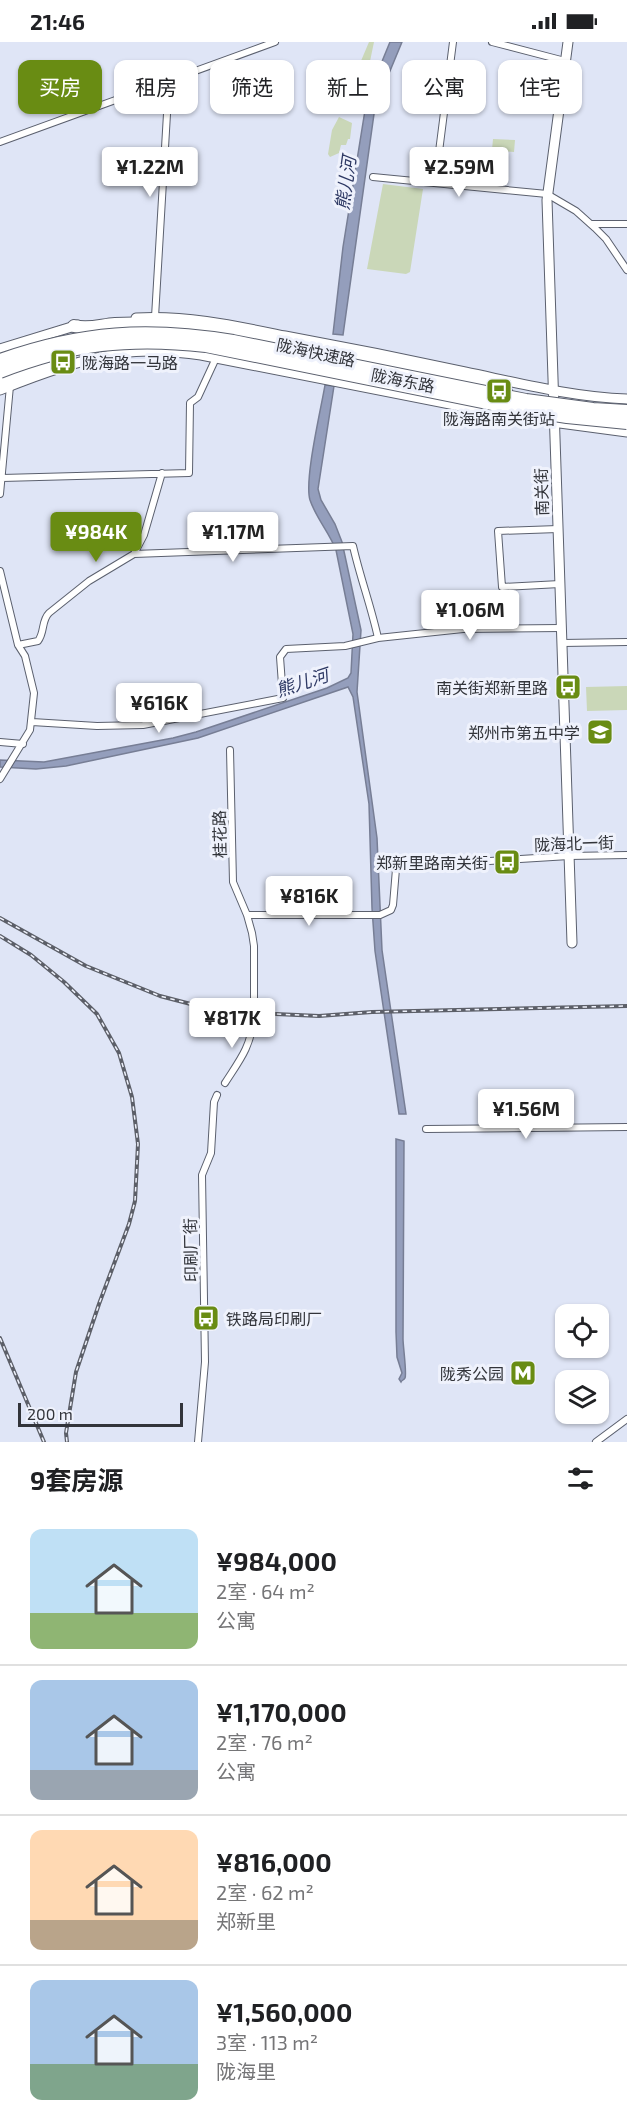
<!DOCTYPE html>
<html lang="zh">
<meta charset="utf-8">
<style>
body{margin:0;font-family:"Exo 2","Noto Sans SC",sans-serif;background:#f6f6f6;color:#202124;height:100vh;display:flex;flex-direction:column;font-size:22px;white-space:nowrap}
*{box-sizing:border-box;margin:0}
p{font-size:20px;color:#757577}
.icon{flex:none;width:33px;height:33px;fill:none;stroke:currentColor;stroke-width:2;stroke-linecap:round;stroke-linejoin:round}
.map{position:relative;height:1400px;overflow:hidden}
.details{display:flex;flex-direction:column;background:#fff;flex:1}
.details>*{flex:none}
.top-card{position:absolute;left:18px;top:18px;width:591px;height:54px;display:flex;gap:12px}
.buttons{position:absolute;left:555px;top:1262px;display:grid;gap:12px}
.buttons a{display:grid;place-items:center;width:54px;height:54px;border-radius:12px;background:#fff;box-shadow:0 2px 4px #0004;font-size:30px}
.scale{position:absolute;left:18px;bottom:15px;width:165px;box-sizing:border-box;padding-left:6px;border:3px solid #32343a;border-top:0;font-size:16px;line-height:21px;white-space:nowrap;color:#32343a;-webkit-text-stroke:4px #eff2fc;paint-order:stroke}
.price{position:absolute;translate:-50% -51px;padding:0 14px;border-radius:6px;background:#fff;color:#222;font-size:20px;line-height:39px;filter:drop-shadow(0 2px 3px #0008)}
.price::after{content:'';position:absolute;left:50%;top:36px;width:18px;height:14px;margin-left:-9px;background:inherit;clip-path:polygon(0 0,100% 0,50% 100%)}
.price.current{background:#698c13;color:#fff}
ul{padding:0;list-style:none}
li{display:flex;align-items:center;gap:18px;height:150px;padding:0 30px}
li+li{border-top:2px solid #e0e0e0}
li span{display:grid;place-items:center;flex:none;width:168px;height:120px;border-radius:12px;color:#555}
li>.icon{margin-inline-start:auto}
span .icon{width:72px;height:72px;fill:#fffc;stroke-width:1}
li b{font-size:26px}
h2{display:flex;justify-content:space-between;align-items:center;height:72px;padding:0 30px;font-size:26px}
.tag{padding:0 21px;border-radius:12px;background:#fff;box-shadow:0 2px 4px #0004;font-size:21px;line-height:54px}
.tag.current{background:#698c13;color:#fff}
.status{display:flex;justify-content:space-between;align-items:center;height:42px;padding:0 30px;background:#fff;direction:ltr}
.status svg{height:16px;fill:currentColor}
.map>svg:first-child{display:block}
.green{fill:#cad7b8}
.water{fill:#949ebc;stroke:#777e95;stroke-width:1.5}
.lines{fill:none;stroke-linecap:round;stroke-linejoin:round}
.street-tunnel{stroke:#bcc2d0;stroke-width:6;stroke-dasharray:6 3;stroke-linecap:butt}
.street-casing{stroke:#5b606e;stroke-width:8}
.secondary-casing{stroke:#5b606e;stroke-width:11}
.highway-casing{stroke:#5b606e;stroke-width:14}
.street{stroke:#fff;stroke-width:6}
.secondary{stroke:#fff;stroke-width:9}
.highway{stroke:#fff;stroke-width:12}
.rail-casing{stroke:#5c5f68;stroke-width:4}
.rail{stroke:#eff2fc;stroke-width:1.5;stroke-dasharray:4.5;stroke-linecap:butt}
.highway-bridge-casing{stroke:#5b606e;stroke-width:14;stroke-linecap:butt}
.highway-bridge{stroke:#fff;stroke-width:12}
.labels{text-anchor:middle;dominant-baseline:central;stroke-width:6;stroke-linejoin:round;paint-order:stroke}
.street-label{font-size:16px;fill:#32343a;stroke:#eff2fc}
.poi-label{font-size:16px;fill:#32343a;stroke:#eff2fc;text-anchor:end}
.water-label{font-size:18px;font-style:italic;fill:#2e3964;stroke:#eff2fc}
</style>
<div class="status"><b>21:46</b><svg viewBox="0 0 49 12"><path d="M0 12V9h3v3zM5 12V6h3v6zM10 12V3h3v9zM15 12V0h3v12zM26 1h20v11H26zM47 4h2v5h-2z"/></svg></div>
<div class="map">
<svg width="627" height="1400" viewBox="0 0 627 1400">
<rect width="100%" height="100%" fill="#dfe5f6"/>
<path class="green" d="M369 0H374L368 29 350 60 344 59Z
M339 75 352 81 350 97H348L346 103H341L339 111 330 115 328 112 332 88Z
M493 97 515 98 514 110 492 108Z
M383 142 423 147 410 230 406 232 367 227Z
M627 644V668L587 669 586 645Z"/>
<path class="water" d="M390 0H402L375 65 343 293 333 292 343 205 367 56Z
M325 343 334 344 318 447 321 458 335 482 342 500 361 588 357 650 377 796 382 908 406 1072H399L375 909 372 866 369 762 353 655 348 645 198 696 66 724 36 727 0 725V718L44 720 173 696 196 690 327 646 348 636 351 631 353 592 336 508C329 490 316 476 310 458 304 438 321 367 325 343Z
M396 1097 404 1099 403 1297C403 1304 407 1332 405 1336 404 1338 402 1338 401 1340L399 1337 402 1331 397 1315 396 1290Z"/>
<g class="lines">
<path class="street-tunnel" d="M253 978 254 965"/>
<defs>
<path id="street" d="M492 0 565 19
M0 100 275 0
M373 135 547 152 576 169 595 186 606 197 627 228
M435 141 453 0
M592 182H627
M155 275 169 38
M2 436 189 431 190 361 198 355 216 316
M0 452 10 344
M558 487 498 489 502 545 560 542
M134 512 353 504C360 535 371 564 378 596
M0 529 18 603 25 614 34 651 30 688 0 737
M562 601 627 600
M18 603 38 599C45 590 41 579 49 571L89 539 134 512 144 493 162 431
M32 680 97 684 143 683 283 656 280 615 286 607 345 604 378 596 463 587 561 586
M0 700 23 702
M230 708 233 840 247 873 252 891 254 904V965
M247 873H380L391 868 393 863 396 827 407 824 569 814 627 813
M225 1041C239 1019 251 1005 253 978
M426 1087 627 1085
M198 1400 205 1320 202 1133 211 1111 214 1060 217 1053
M596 1400 627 1377"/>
<path id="secondary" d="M568 0 547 158 572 901
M136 276C187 273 236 284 285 294 345 305 405 317 465 330 518 341 572 355 627 357
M0 307 78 283
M0 348C40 332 81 317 123 311 148 307 176 310 201 313L515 375 627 390"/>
<path id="highway" d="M74 284C88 288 101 283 115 282 146 280 178 283 209 287L478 340 506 350
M0 339 58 316"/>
</defs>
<use href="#street" class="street-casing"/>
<use href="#secondary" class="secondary-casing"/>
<use href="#highway" class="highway-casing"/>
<use href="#street" class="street"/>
<use href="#secondary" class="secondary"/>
<use href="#highway" class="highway"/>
<defs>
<path id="rail" d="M0 876 86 924 160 954 206 966 234 970 319 974 372 970 627 964
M0 894 31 913 64 940 97 972 119 1011 132 1055 138 1102 135 1159 129 1182 99 1262 76 1330 66 1391 67 1400
M0 1296 44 1400"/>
</defs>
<use href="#rail" class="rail-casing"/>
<use href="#rail" class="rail"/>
<defs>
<path id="highway-bridge" d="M0 318C81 289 149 285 233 299L526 358 593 367 627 369
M0 330C72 302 129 295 206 304L522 368 567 375 627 381"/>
</defs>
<use href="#highway-bridge" class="highway-bridge-casing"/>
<use href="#highway-bridge" class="highway-bridge"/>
</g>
<defs>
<symbol id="bus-square" viewBox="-11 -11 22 22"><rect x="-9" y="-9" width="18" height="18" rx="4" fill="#698c13" stroke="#eff2fc"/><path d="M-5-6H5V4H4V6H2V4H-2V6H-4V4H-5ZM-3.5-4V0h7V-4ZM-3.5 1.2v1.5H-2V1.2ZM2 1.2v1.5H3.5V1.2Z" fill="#fff"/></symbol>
<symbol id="school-square" viewBox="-11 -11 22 22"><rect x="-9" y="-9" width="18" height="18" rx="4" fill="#698c13" stroke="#eff2fc"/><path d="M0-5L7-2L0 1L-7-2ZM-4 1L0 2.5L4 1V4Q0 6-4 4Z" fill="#fff"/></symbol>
<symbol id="metro-square" viewBox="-11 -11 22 22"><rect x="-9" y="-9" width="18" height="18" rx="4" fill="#698c13" stroke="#eff2fc"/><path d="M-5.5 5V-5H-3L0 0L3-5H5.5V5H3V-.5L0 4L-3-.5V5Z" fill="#fff"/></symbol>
</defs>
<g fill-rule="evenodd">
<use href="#bus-square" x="48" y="305" width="30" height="30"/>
<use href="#bus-square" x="484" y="334" width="30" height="30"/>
<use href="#bus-square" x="553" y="630" width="30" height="30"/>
<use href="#school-square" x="585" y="675" width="30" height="30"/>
<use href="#bus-square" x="492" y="805" width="30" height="30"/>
<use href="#bus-square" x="191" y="1261" width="30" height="30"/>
<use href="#metro-square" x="508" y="1316" width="30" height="30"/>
</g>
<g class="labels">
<g class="street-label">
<text transform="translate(316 310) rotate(12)">陇海快速路</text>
<text transform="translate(403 338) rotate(11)">陇海东路</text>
<text transform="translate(541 450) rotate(-92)">南关街</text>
<text transform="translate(219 792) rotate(-91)">桂花路</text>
<text transform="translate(574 801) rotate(-2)">陇海北一街</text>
<text transform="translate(190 1208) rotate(-91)">印刷厂街</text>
</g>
<g class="poi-label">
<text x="82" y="320" text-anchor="start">陇海路一马路</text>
<text x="499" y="376" text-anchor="middle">陇海路南关街站</text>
<text x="548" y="645">南关街郑新里路</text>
<text x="580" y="690">郑州市第五中学</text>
<text x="488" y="820">郑新里路南关街</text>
<text x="226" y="1276" text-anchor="start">铁路局印刷厂</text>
<text x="504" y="1331">陇秀公园</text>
</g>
<g class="water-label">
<text transform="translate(345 141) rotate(-82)">熊儿河</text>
<text transform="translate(302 640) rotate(-18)">熊儿河</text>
</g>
</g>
</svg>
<div class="buttons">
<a><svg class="icon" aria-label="locate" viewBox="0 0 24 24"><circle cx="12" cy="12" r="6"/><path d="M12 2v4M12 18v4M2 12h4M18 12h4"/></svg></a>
<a><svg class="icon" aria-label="layers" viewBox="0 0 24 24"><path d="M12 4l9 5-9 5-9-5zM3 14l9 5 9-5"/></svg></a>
</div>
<div class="scale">200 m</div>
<b class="price" style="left:150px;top:156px">¥1.22M</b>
<b class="price" style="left:459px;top:156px">¥2.59M</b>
<b class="price current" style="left:96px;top:521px">¥984K</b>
<b class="price" style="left:233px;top:521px">¥1.17M</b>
<b class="price" style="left:470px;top:599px">¥1.06M</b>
<b class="price" style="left:159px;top:692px">¥616K</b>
<b class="price" style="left:309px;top:885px">¥816K</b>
<b class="price" style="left:232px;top:1007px">¥817K</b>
<b class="price" style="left:526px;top:1098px">¥1.56M</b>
<div class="top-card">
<a class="tag current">买房</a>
<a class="tag">租房</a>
<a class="tag">筛选</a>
<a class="tag">新上</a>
<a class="tag">公寓</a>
<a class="tag">住宅</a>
</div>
</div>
<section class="details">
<h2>9套房源<svg class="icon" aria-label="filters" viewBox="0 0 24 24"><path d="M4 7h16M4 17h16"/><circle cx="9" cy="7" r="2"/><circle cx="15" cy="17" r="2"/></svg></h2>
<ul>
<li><span style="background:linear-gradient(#bfe0f5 70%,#8fb573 0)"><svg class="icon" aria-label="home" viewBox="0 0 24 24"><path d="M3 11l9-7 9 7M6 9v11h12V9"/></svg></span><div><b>¥984,000</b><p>2室 · 64 m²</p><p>公寓</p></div></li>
<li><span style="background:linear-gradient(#a9c7e8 75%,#9aa5b1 0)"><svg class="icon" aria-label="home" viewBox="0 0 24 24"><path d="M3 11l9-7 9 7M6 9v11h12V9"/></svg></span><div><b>¥1,170,000</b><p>2室 · 76 m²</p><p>公寓</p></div></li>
<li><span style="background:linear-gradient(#ffd9b3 75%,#b9a48a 0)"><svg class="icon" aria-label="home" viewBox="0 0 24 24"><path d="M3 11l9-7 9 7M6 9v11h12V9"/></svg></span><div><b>¥816,000</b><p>2室 · 62 m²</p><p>郑新里</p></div></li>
<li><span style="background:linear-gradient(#a9c7e8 70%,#7fa58c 0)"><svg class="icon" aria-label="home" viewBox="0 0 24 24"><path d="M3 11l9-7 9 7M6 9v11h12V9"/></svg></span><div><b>¥1,560,000</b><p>3室 · 113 m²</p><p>陇海里</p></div></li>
</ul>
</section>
